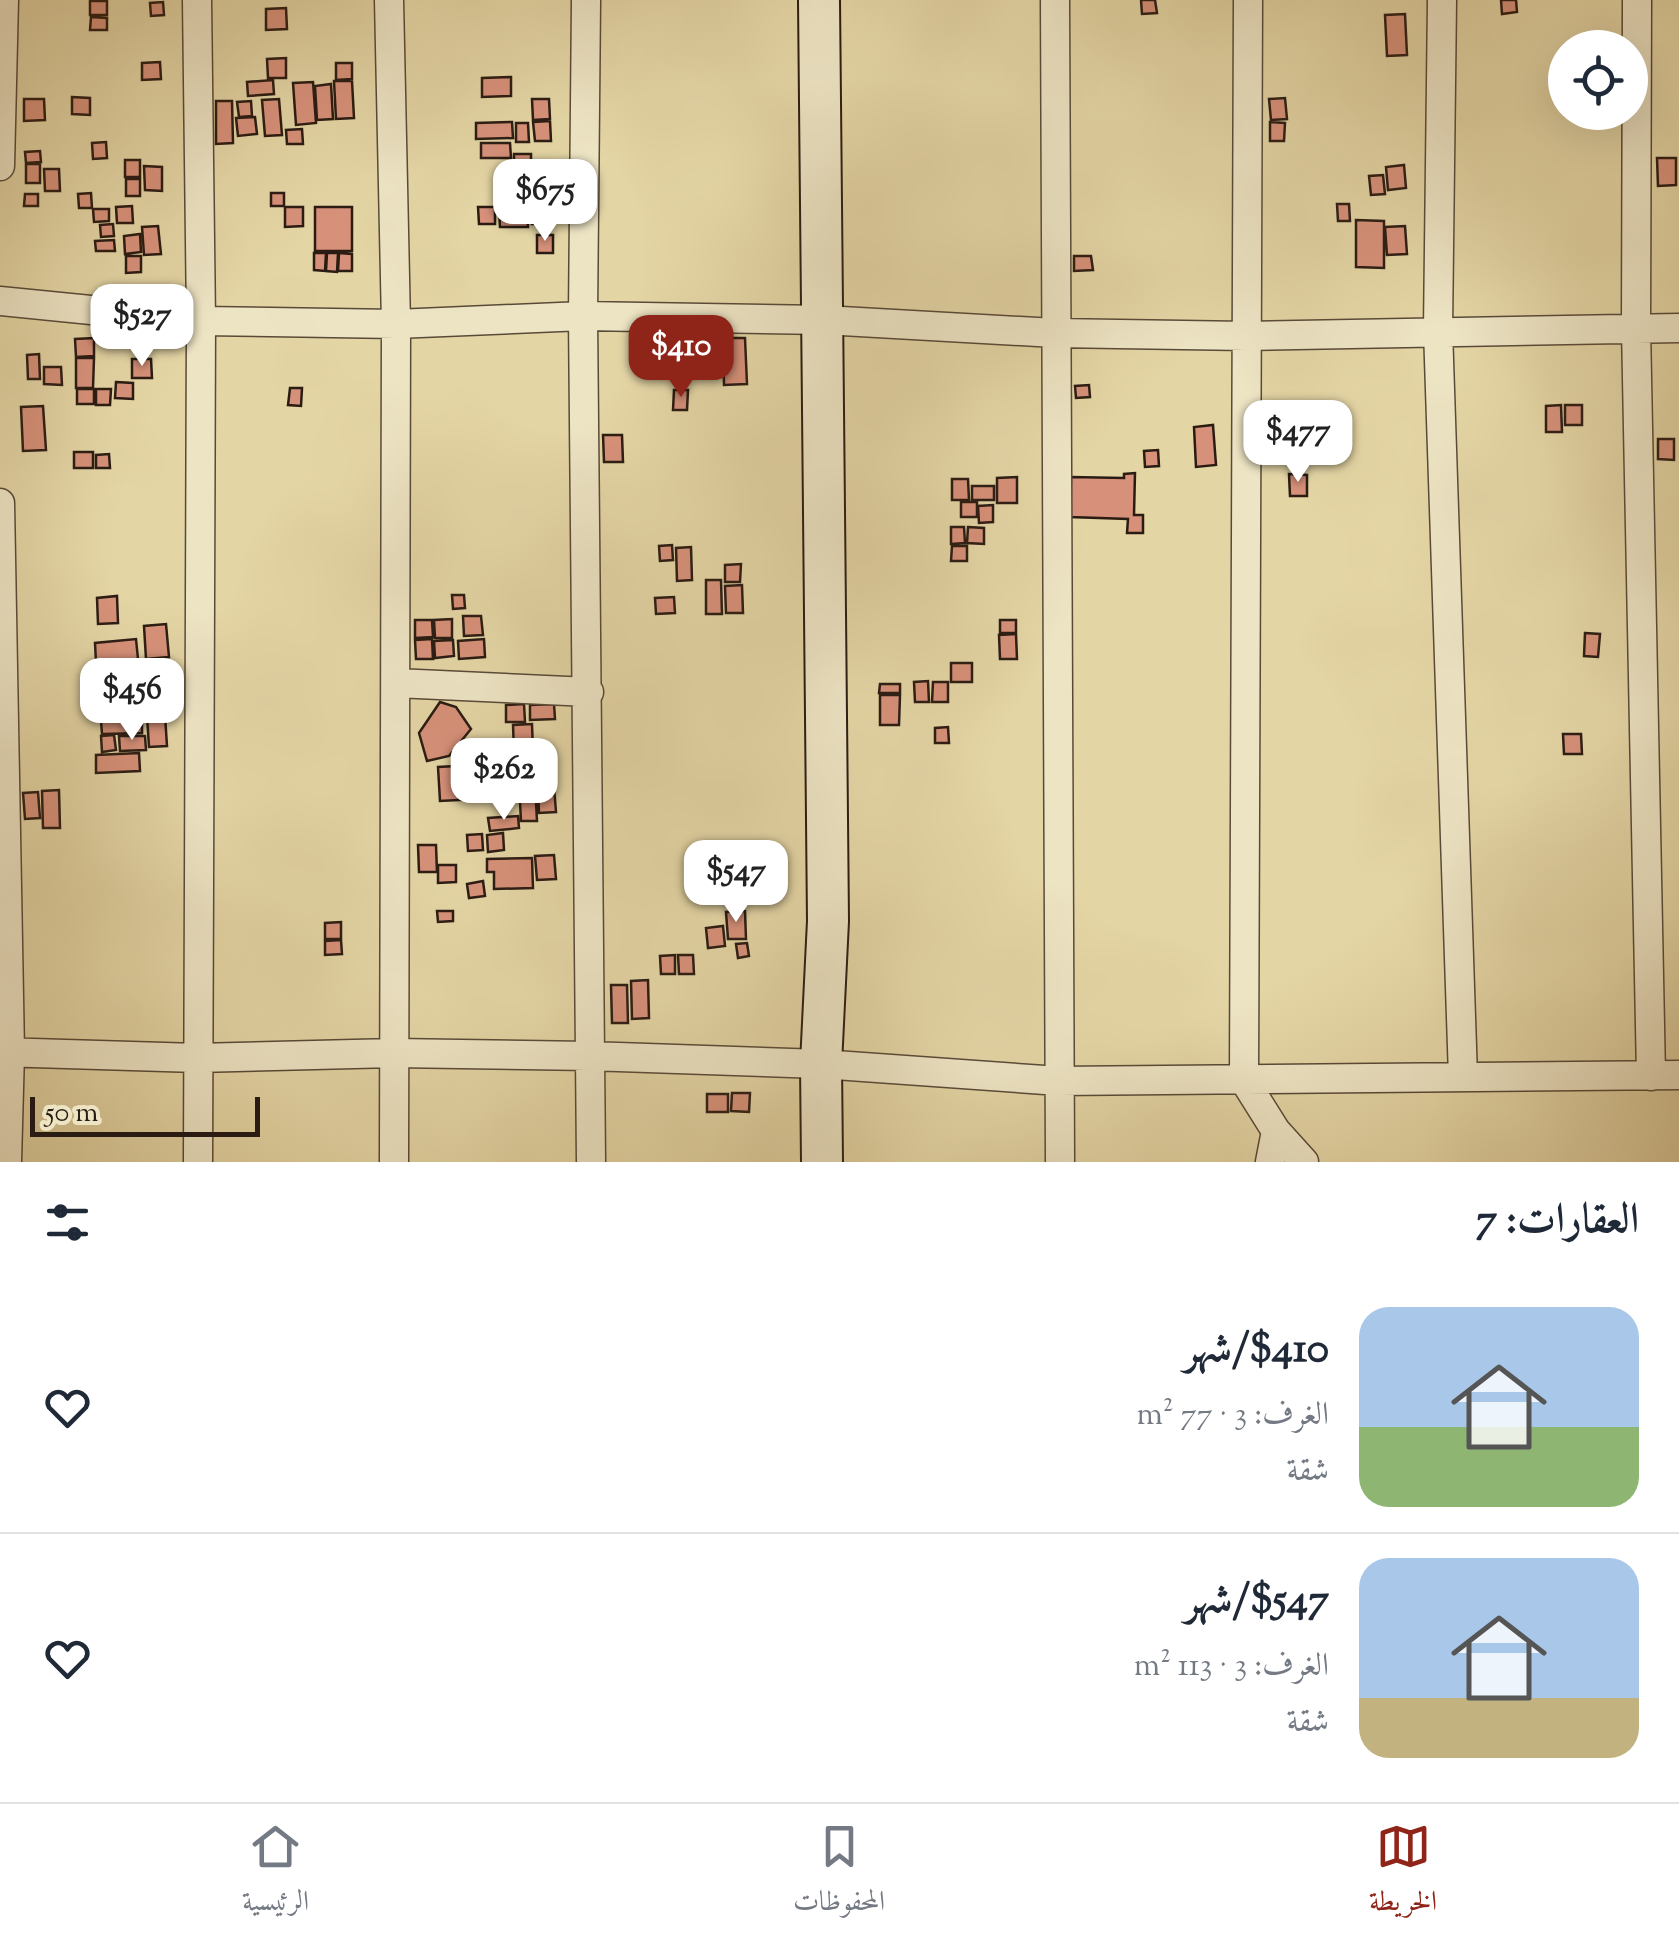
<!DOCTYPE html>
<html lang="ar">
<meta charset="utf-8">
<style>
body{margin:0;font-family:"Sorts Mill Goudy",Amiri,serif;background:#f2f2f3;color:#1f2937;direction:rtl;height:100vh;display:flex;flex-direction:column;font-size:38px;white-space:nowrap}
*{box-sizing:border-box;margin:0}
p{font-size:32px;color:#747a83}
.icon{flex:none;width:55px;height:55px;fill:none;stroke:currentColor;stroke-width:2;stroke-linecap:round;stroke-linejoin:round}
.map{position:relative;height:1162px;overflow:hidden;direction:ltr}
.drawer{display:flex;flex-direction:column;background:#fff;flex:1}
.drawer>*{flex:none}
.buttons{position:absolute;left:1548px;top:30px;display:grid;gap:20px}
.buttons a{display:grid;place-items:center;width:100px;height:100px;border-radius:50%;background:#fff;box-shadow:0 10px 40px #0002;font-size:50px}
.scale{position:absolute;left:30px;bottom:25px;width:230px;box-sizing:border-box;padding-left:10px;border:5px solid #2b1c13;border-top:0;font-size:28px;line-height:35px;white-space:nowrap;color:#2b1c13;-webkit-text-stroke:8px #ede4c4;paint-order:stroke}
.price{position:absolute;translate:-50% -85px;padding:0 22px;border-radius:20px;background:#fff;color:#222;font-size:32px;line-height:65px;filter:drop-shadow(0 2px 5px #0008)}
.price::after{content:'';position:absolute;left:50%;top:60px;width:30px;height:22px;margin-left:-15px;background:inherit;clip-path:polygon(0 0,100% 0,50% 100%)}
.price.active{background:#8f2418;color:#fff}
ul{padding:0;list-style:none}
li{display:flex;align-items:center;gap:30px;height:250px;padding:0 40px}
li+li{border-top:2px solid #e0e1e3}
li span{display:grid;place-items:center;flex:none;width:280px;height:200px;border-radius:30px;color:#555}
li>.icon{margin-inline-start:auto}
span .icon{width:120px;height:120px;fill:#fffc;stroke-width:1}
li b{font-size:42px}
h2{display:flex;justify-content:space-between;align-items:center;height:120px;padding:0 40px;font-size:42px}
.tab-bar{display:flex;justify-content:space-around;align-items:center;height:140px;border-top:2px solid #e0e1e3;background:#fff;font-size:28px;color:#747a83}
.tab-bar a{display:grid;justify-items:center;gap:5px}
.tab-bar .active{color:#8f2418}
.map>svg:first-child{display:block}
.building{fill:#d7917a;stroke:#2b1c13;stroke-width:2.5}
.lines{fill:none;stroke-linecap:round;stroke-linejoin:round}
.street-casing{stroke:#594a38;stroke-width:31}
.secondary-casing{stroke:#2b1c13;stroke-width:44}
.street{stroke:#ede4c4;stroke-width:28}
.secondary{stroke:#ede4c4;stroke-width:40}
</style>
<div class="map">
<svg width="1679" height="1162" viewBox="0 0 1679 1162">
<rect width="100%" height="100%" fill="#e4d5a5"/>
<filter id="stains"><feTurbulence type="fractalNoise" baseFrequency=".002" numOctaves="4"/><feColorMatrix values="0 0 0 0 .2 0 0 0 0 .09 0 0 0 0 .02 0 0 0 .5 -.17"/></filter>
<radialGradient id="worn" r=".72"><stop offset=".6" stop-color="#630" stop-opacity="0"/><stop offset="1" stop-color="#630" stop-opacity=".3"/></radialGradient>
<path class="building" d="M1141 0H1155L1157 13 1142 14Z
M1501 0H1516L1517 12 1502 14Z
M90 1H107V15H90Z
M163 2 164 15 151 16 150 3Z
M286 8 287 29 266 30V9Z
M1405 14 1407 55 1387 56 1385 15Z
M91 17 107 18V30H90Z
M286 58V78H268L267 59Z
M160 62 161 79 142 80V63Z
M336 63H352V79L336 80Z
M511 77V96L482 97V78Z
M273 80 274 94 248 96 247 82Z
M334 81H352L354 118 336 119Z
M313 82 316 123 296 125 293 83Z
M331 84 333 119 317 120 315 86Z
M72 97 90 98V115L72 114Z
M1285 98 1287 119 1271 120 1269 99Z
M24 99H44L45 120 24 121Z
M279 99 282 135 265 136 262 100Z
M532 99H549L550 119 533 120Z
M216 101H232L233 143 216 144Z
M251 101 252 116 239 117 237 102Z
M255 117 257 134 238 136 236 118Z
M550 121 551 141H535L533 122Z
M512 122 513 138 476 139V123Z
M1270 122 1285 123 1284 141H1270Z
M516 123H528L529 142H516Z
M302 129 303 144H287L286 130Z
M106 142 107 158 93 159 92 143Z
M481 143H510L511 158H481Z
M40 151 41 162 26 163 25 152Z
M514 154H531V169H514Z
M1657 158H1676V185L1658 186Z
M125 160H140V177H125Z
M26 164H40V183H26Z
M1404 165 1406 188 1388 190 1386 167Z
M144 166 162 167V191L145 190Z
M533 168H549L547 190 532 189Z
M44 169H59L60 191H45Z
M515 170 531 171V187L515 186Z
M1383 175 1385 194 1371 195 1369 176Z
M126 179H140V196H126Z
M496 183 511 184 510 203 495 202Z
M513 188H529V201H513Z
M533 191H548L547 206H532Z
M91 193 92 208H79L78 194Z
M271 193H284V206H271Z
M25 194H38V206H24Z
M1337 204H1349L1350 221H1338Z
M132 206 133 223H117L116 207Z
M285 207H303V226L285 227Z
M315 207H352V251H315Z
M478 207H495V224H479Z
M499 207H527L528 227H500Z
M532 208H548V224H532Z
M93 209H109V221L94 222Z
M1356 220 1384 221V268L1356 267Z
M113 224 114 236 101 237 100 225Z
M158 226 161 254 144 255 142 227Z
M1405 226 1407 254 1387 255 1385 227Z
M140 234 141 252 125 254 124 236Z
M537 235H553V253H537Z
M114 240 115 251H96L95 241Z
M314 253H326L325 271 314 270Z
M327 253H338L337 272 326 271Z
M339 253 352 254V271H338Z
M126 256H141V272L126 273Z
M1074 256H1091L1093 270 1074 271Z
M94 338V356L76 357 75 339Z
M723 338H745L747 384 724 385Z
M39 354 40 379H28L27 355Z
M76 358H94L93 388H76Z
M132 359H151L152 378H132Z
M44 367H61L62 385 44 384Z
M116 382 133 383V399L115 398Z
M1089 385 1090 397 1076 398 1075 386Z
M290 388H302L301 406 288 405Z
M77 389H94V404H77Z
M96 389H111L110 405H96Z
M674 390H688L687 410H673Z
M1561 405 1562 432H1546V406Z
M1565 405H1582V425H1565Z
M43 406 46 450 23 451 21 407Z
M1213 425 1216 465 1196 467 1194 427Z
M603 435H622L623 462H604Z
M1658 439H1674V460L1658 459Z
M1158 450 1159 466 1145 467 1144 451Z
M74 452H93V468H74Z
M109 454 110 468H96V455Z
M1135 473 1134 515H1143V533H1127L1128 519 1070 517 1071 477 1124 478V474Z
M1289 474 1307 475V496H1290Z
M1017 477V503H997V478Z
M952 479H968L969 500H952Z
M972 486H994V500H972Z
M961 502H977V517H961Z
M993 505V522L979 523 978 506Z
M951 527H964L965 543 951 544Z
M968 527 984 528V544L967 543Z
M672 545 673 560 660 561 659 546Z
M952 546H967V561H951Z
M691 547 692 580 677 581 676 548Z
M741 564 740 582H725V565Z
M706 580H721L722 614H706Z
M742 585 743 613H726L725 586Z
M452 595H464L465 608 453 609Z
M117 596 118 623 98 624 97 598Z
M674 597 675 613 656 614 655 598Z
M463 616H481L483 635 464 636Z
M452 619V638H435L434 620Z
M415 620H432L433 637 415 638Z
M1000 620H1016V633H1000Z
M166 624 169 657 146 659 144 626Z
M1585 633 1600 634 1598 657 1584 656Z
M1016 634 1017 659H1000L999 635Z
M136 639 138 659 96 663 95 643Z
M432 639 433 659H416L415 640Z
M484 639 485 657 459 659 458 641Z
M453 640 454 656 435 658 434 641Z
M951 663H972V682H951Z
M928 681 929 702H915L914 682Z
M933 682H948V702H932Z
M880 684H900V693H879Z
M880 695H900L899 725H880Z
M440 702 456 707 471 729 449 756 427 761 419 733Z
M524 704 525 722H506V705Z
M554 704 555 719 530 720V705Z
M165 715 167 746 149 747 147 716Z
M142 720V733L102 734 101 721Z
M532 724 533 751 514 752 513 725Z
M948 727 949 743H935V728Z
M1563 734H1581L1582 754H1564Z
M114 735 116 750 102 752 101 736Z
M119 736H145L146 750 120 751Z
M139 753 140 771 96 773V755Z
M484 753H497V769H484Z
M515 754 516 766 501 767 500 755Z
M475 765 478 799 440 801 438 767Z
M535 783 537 821H521L519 784Z
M538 787H554L556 812 539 813Z
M59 790 60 828H43L42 791Z
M38 792 40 818 25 819 23 793Z
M518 816 519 828 490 831 488 818Z
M503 833 504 850 488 852 487 835Z
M482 834 483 850 468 851 467 835Z
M418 845H436L437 872H419Z
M554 855 556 879 537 880 535 856Z
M532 858 533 888 494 889V872H487V859Z
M438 865H456V882L438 883Z
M483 881 485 896 469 898 467 884Z
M437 911H453V921L438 922Z
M745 911 746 939H728L726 912Z
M341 922V939H325V923Z
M723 926 725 946 708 948 706 928Z
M341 940 342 954 325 955V941Z
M747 943 749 956 738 958 736 944Z
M675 955V974H661L660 956Z
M678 955H693L694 974H679Z
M648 980 649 1018 632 1019 631 981Z
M611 985H627L628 1023H612Z
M732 1093H750L749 1112 731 1111Z
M707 1094H728V1112H707Z"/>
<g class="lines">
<defs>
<path id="street" d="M197 0 201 321 198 1162
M389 0 396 324 394 1162
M586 0 583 316 591 1162
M1055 0 1060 1162
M1248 0 1244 1080 1276 1131 1304 1162
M1442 0 1438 330 1463 1077
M1637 0 1636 328 1651 1076
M0 166 4 0
M0 301 201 321 396 324 583 316 824 320 1055 333 1246 336 1679 328
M0 503 10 1052 7 1162
M396 683 589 692
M0 1052 197 1058 394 1053 589 1056 821 1064 1059 1081 1679 1075
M1270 1162 1276 1131"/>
<path id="secondary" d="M819 0 828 921 821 1064 822 1162"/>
</defs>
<use href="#street" class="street-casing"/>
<use href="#secondary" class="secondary-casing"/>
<use href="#street" class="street"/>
<use href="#secondary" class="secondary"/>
</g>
<rect width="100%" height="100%" filter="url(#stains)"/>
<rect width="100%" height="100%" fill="url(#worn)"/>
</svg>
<div class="buttons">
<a><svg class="icon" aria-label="locate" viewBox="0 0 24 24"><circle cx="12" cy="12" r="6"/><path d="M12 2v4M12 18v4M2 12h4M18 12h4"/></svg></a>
</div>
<div class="scale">50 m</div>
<b class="price" style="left:545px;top:244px">$675</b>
<b class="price" style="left:142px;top:369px">$527</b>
<b class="price active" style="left:681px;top:400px">$410</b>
<b class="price" style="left:1298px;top:485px">$477</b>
<b class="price" style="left:132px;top:743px">$456</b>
<b class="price" style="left:504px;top:823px">$262</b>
<b class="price" style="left:736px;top:925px">$547</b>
</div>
<section class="drawer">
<h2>العقارات: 7<svg class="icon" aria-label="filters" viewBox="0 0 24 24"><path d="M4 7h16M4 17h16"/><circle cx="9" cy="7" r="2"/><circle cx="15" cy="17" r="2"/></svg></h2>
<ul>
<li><span style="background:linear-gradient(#a9c7e8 60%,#8fb573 0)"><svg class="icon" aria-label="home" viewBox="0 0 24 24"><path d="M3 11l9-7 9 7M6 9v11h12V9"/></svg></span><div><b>$410/شهر</b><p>الغرف: 3 · 77 m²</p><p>شقة</p></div><svg class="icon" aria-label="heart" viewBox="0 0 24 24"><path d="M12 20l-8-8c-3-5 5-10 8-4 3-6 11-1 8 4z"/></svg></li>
<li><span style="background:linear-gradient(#a9c7e8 70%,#c2b280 0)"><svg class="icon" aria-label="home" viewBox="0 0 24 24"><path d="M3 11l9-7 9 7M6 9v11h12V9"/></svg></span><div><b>$547/شهر</b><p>الغرف: 3 · 113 m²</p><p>شقة</p></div><svg class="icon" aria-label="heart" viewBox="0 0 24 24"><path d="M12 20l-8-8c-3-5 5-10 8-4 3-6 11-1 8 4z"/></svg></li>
</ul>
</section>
<nav class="tab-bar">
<a class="active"><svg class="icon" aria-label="map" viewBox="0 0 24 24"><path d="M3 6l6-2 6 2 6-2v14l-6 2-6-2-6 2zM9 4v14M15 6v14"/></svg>الخريطة</a>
<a><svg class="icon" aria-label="saved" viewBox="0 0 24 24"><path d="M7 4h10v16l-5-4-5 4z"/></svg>المحفوظات</a>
<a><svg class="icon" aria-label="home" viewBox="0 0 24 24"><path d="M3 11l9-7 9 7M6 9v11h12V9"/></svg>الرئيسية</a>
</nav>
